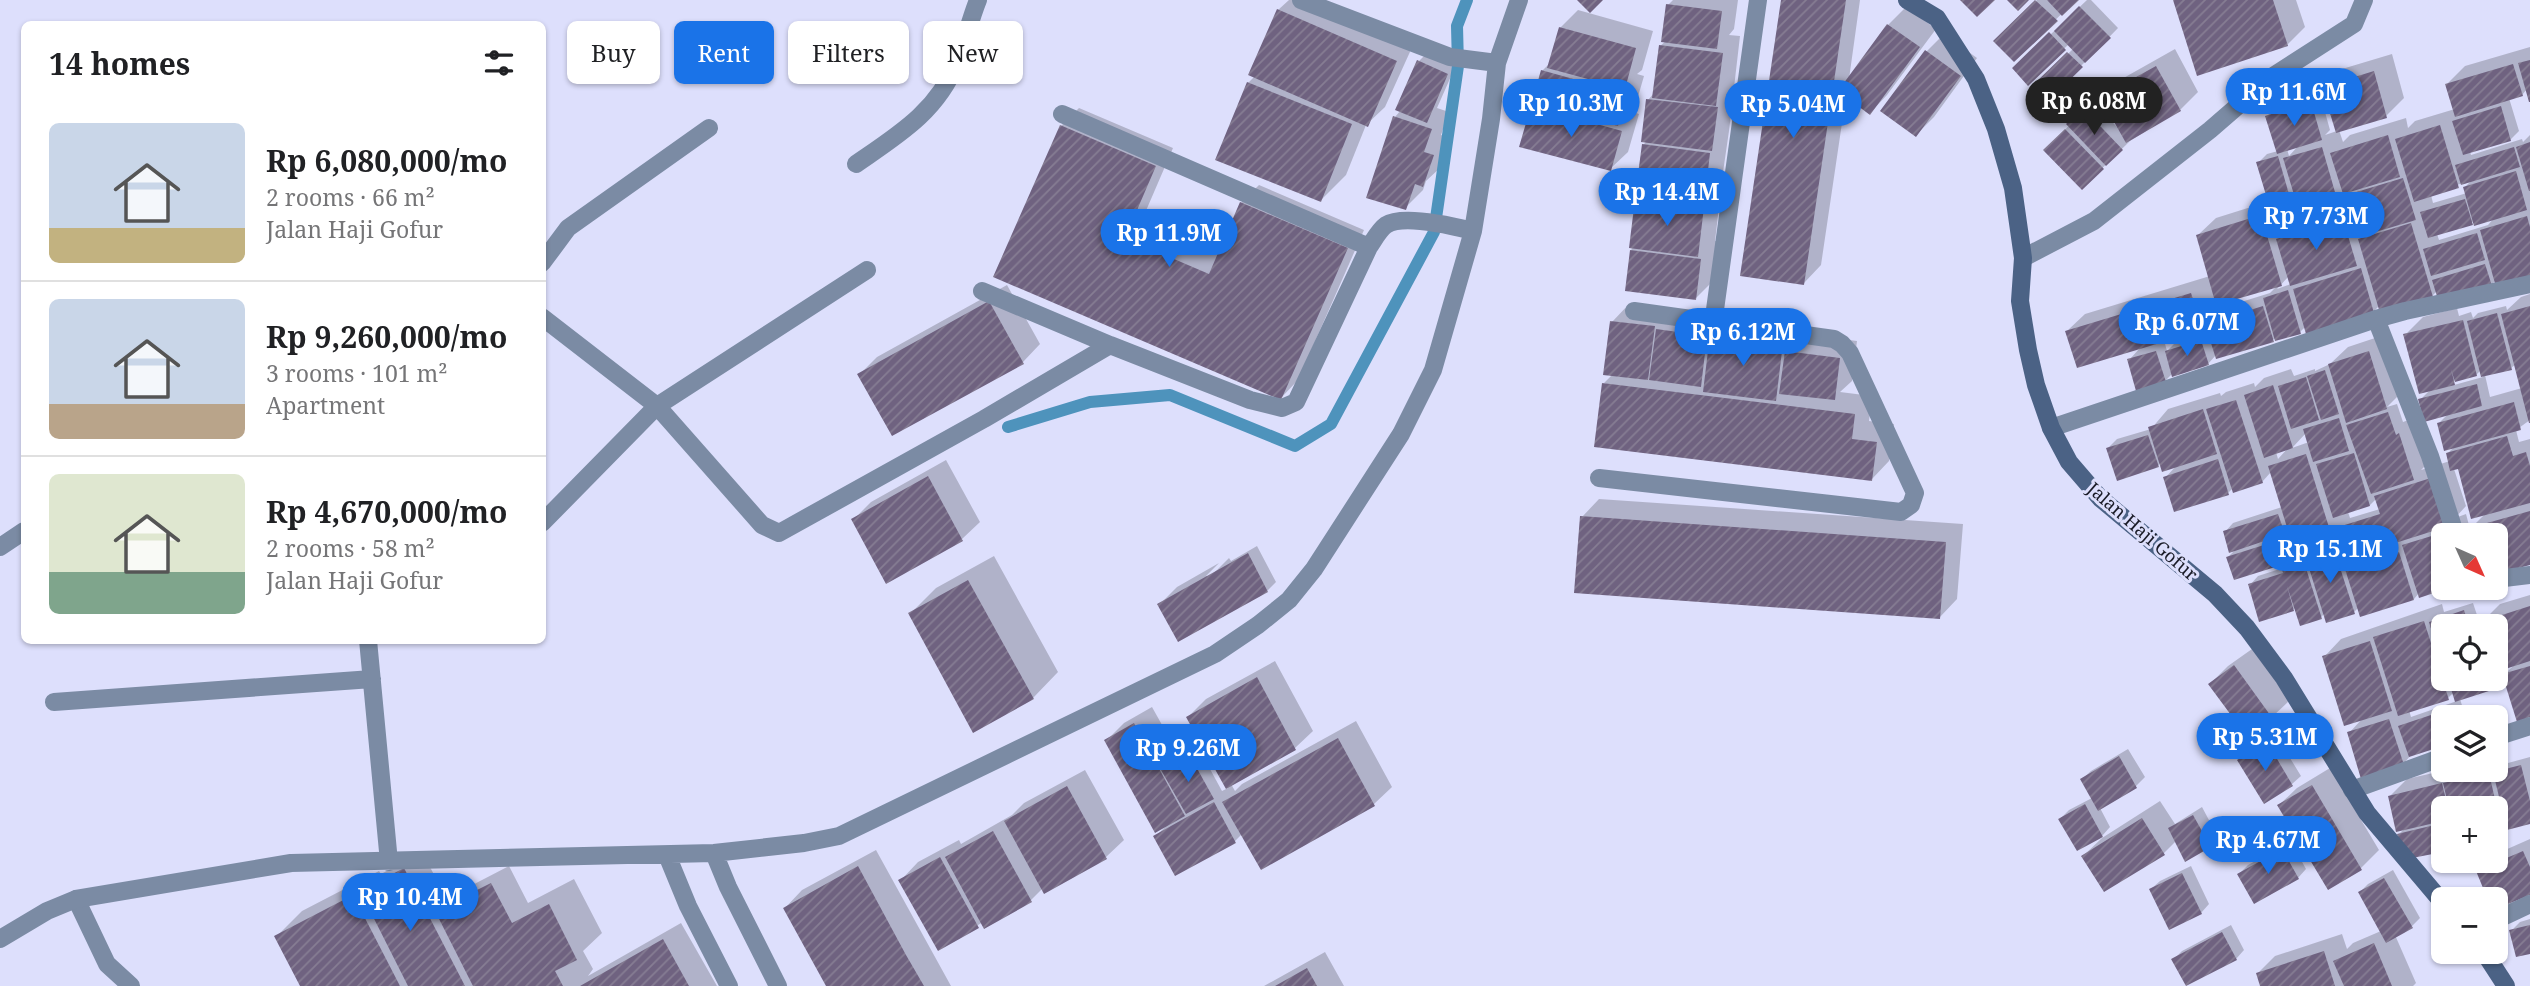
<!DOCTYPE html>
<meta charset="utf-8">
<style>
body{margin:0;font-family:"Noto Serif",serif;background:#f2f2f2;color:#202124;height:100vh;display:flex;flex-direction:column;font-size:26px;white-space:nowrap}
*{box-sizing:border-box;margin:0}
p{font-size:23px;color:#757577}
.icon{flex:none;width:38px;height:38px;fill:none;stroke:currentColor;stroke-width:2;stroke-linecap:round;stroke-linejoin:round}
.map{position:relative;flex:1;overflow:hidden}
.sheet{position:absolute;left:21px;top:21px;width:525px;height:623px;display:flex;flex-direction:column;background:#fff;border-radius:10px;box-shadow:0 2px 5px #0004}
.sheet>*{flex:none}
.banner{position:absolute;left:567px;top:21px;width:665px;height:63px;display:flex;gap:14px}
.needle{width:46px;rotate:135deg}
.tools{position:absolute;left:2431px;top:523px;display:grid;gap:14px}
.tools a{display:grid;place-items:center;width:77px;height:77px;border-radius:10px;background:#fff;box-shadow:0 2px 5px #0004;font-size:35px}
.price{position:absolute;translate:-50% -60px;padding:0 16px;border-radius:24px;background:#1a73e8;color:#fff;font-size:23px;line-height:46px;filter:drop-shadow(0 2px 4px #0008)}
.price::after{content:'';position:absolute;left:50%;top:42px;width:21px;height:16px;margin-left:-10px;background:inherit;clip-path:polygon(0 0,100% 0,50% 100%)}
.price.current{background:#222;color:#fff}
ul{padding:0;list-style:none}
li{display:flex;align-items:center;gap:21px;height:175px;padding:0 28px}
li+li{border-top:2px solid #e0e0e0}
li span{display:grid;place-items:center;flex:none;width:196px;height:140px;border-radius:10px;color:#555}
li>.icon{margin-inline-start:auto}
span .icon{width:84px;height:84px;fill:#fffc;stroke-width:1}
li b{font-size:30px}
h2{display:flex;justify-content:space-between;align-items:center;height:84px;padding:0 28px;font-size:30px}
.chip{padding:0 24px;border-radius:10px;background:#fff;box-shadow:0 2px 5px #0004;font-size:24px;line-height:63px}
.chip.current{background:#1a73e8;color:#fff}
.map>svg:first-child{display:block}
.shadow{fill:#0003;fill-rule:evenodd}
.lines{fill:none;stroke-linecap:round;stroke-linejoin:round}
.stream{stroke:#4e93bc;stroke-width:12}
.building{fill:url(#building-hatch)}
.lane{stroke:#7b8ba4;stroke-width:18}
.street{stroke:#7b8ba4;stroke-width:18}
.secondary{stroke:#4b6285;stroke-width:18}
.labels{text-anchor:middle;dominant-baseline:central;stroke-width:6;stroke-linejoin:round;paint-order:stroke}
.street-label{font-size:18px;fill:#1b1c28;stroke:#dddffc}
</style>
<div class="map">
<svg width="2530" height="986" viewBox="0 0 2530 986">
<defs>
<pattern id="building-hatch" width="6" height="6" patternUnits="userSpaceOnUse" patternTransform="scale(1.75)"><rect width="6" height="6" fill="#6f6280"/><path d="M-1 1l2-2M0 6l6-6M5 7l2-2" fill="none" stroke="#867d93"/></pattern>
</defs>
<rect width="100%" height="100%" fill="#dddffc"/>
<path class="shadow" d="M1289 0H1314L1414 43 1385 107 1366 125 1346 175 1321 200 1248 83 1255 76 1278 10Z
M1673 0H1738L1734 29 1729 35 1740 36 1729 131 1721 186 1717 190H1721L1715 241H1718L1714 280 1696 298 1627 290 1637 200 1640 196 1643 145 1647 141 1648 100 1654 93 1660 46 1666 41 1668 5Z
M1783 0H1860L1849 79 1888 25 1906 7 1936 29 1887 95 1870 113 1846 96 1821 265 1804 283Z
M2037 0H2076L2014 60 1996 41Z
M2087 0H2091L2118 28 2081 66 2034 87 2073 49 2069 44 2028 83 2014 69Z
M2174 0H2296L2305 27 2287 45Z
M1578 10 1653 31 1642 70 1637 74 1644 76 1635 107 1630 111 1639 114 1628 152 1610 169 1532 107 1538 102 1542 71 1550 63 1560 28Z
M1944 34 1977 58 1934 117 1916 135 1926 52Z
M2530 47V99L2527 89 2522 95 2509 98 2519 131 2510 140 2470 151 2471 155 2522 139 2523 142 2530 135V275L2496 280 2491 285 2437 291 2432 296 2380 305 2373 312 2306 326 2300 332 2216 355 2208 364 2173 373 2165 381 2129 360 2141 347 2067 331 2085 314 2210 276 2198 235 2216 218 2270 201 2258 163 2267 154 2278 151 2267 116 2276 107 2320 94 2330 130 2325 135 2337 131 2324 87 2342 69 2392 54 2404 98 2386 116 2339 130 2343 142 2350 135 2406 118 2408 128 2415 121 2455 109 2447 84 2465 66ZM2299 145 2289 156 2287 149ZM2473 179 2465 187 2467 193 2433 203 2431 195ZM2495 217 2488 225 2439 240 2437 234 2475 221ZM2296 221 2288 229 2286 224ZM2289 276 2291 284 2277 289ZM2278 285 2270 293 2225 307 2220 312 2217 303ZM2207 324 2209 332 2175 343 2167 351 2164 340 2202 329Z
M2175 49 2198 92 2180 110 2130 141 2082 188 2046 150 2092 101 2118 128 2102 97 2120 80Z
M1428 52 1456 65 1437 108 1449 112 1441 135 1451 138 1441 167 1426 181 1423 190 1405 208 1395 117 1401 110 1398 109 1419 61Z
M1079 108 1173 148 1142 220 1219 253 1241 203 1259 185 1364 230 1298 380 1281 398 996 276 1061 126Z
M1007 285 1040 344 1023 362 860 374 877 357Z
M2530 294V420L2516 430 2519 442 2530 439V563L2496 572V536H2443L2444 588 2420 596 2419 593 2414 599 2359 607 2354 612 2324 614 2321 617 2296 608 2260 620 2250 585 2258 576 2286 567 2293 560 2306 556 2319 543 2301 549 2293 560 2228 557 2237 548 2225 532 2233 523 2282 507 2271 472 2262 482 2233 488 2228 493 2165 478 2177 465 2161 462 2158 466 2108 448 2117 439 2151 429 2168 409 2220 393 2221 396 2226 392 2254 383 2255 387 2264 378 2291 369 2294 376 2315 369V371L2330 364 2348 347 2387 334 2404 390 2387 407 2397 404 2403 422 2417 417 2431 460 2421 470 2450 461 2448 453 2455 446 2439 423 2448 414 2420 400 2431 389 2405 335 2423 317 2457 308 2459 316 2471 312 2473 318 2478 313 2506 306 2507 310 2521 297ZM2516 364 2522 388 2490 397 2485 375 2511 368ZM2481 370 2483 377 2454 385 2453 381 2476 375ZM2306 433 2309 442 2292 448ZM2288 448 2278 459 2276 452ZM2466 466 2486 513 2470 529 2466 514 2455 518 2466 506 2454 469ZM2377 498 2380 509 2350 518 2348 512 2370 505Z
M1629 304 1800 325 1798 340 1804 334 1857 341 1852 381 1840 392 1872 396 1869 421 1894 424 1889 461 1872 479 1604 383 1613 374 1612 322Z
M946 460 980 522 962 539 887 581 853 520 871 502Z
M1599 499 1963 524 1957 599 1940 617 1582 517Z
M1257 546 1276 582 1267 591 1159 605 1177 587 1219 563 1206 576H1211L1229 558 1231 561Z
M994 556 1058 672 1033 698 910 614 936 588Z
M2530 595V716L2504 675 2516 663 2497 670 2500 680 2491 689 2460 699 2466 718H2443V744L2412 754 2403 764 2349 733 2363 718 2324 657 2341 639 2442 604 2444 612 2473 603 2480 624 2500 604ZM2443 626H2496V679H2443ZM2454 692 2457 701 2411 717 2409 710 2448 698Z
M2252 649 2290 700 2272 717 2248 735 2210 684 2228 666Z
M1275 661 1313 731 1295 748 1231 784 1235 791 1242 784 1356 721 1392 787 1374 804 1242 834 1235 841 1176 874 1155 837 1165 827 1106 741 1124 723 1152 707 1180 757 1198 747 1222 791 1228 788 1188 717 1206 699Z
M2276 735 2301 776 2292 784 2265 801 2239 760 2248 751Z
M2128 749 2145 777 2136 786 2100 808 2110 827 2102 836 2060 819 2069 810 2092 798 2082 779 2091 771Z
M2507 756 2508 763 2530 757V823L2507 822 2501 828 2496 829V808H2443V851L2399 834 2405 828 2389 797 2407 779 2446 770H2496V758Z
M2330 768 2379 850 2361 868 2328 888 2279 805 2297 788Z
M1085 770 1124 840 1106 857 1045 891 1043 888 1031 900 985 926 983 922 939 949 901 880 918 862 959 840 961 844 1012 815 1024 803Z
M2160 801 2175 824 2202 807 2218 837 2210 846 2176 841 2164 853 2105 890 2083 856 2102 838Z
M2530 839V893L2496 907V900L2479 872 2489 861H2496V854Z
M2291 842 2306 869 2298 878 2239 874 2248 865Z
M876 850 951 986H828L785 908 802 890Z
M422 852 448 901 455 894 509 866 528 903 574 879 602 933 583 951 593 969 588 976 681 923 717 986H302L277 936 302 911 379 871 381 874Z
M2191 866 2209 904 2201 913 2151 889 2160 881Z
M2393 870 2420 918 2411 927 2395 935 2416 983 2413 986H2262L2258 973 2275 956 2342 934 2347 949 2353 943 2381 931 2360 892 2368 884Z
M2530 919V952L2511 931 2520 922Z
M2231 925 2244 950 2236 959 2173 960 2182 951Z
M1325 952 1344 986H1264Z"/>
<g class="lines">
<path class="stream" d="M1008 427 1090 402 1170 395 1295 446 1331 424 1434 232 1458 66 1457 26 1467 0"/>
</g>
<path class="building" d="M1577 0H1603L1590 13Z
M1781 0H1846L1804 285 1740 276Z
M1960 0H1995L1977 17Z
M2007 0H2029L2018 11Z
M2035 0 2058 21 2014 62 1993 41Z
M2047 0H2079L2062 16Z
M2173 0H2273L2288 46 2197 76Z
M1666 4 1722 11 1717 49 1661 42Z
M2079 6 2111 38 2085 63 2054 31Z
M1277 9 1397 61 1368 127 1248 75Z
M1887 24 1920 47 1870 115 1838 91Z
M1559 27 1636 48 1625 89 1547 68Z
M2049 32 2066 50 2028 86 2012 68Z
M1659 45 1723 53 1716 106 1652 98Z
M1925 50 1961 76 1916 137 1880 111Z
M2067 52 2083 67 2047 102 2031 87Z
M1417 60 1448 74 1427 123 1395 110Z
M2530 60V102H2529L2518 63Z
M2513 64 2523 96 2455 117 2445 84Z
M2156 66 2181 111 2126 143 2100 97Z
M1541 70 1627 94 1618 126 1532 102Z
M2374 71 2387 118 2336 133 2322 87Z
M1247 82 1352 124 1321 202 1215 160Z
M1646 99 1718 107 1712 151 1641 142Z
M2311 102 2322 140 2277 154 2265 116Z
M1531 106 1622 131 1611 171 1519 147Z
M2501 106 2511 141 2463 155 2452 121Z
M2083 108 2123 150 2106 166 2066 124Z
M1393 116 1432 129 1424 152 1434 155 1423 187 1415 184 1406 210 1366 198Z
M1060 125 1156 166 1125 238 1209 274 1240 202 1348 248 1281 400 993 277Z
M2440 125 2459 188 2414 202 2395 139Z
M2065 129 2104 169 2082 190 2043 150Z
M2388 135 2400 177 2343 194 2330 153Z
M2530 142V191H2529L2516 147Z
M1642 144 1710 153 1704 205 1635 197Z
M2322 147 2341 213 2303 225 2283 158Z
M2514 147 2520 167 2461 185 2455 165Z
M2278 156 2297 222 2276 228 2256 162Z
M2516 171 2527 210 2474 226 2463 187Z
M2403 178 2416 220 2355 238 2343 196Z
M1635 199 1704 207 1698 257 1629 248Z
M2465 199 2473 225 2428 238 2420 212Z
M2261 215 2282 286 2216 305 2196 235Z
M2527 216 2530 227V277L2496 287 2480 230Z
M2343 219 2357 266 2290 286 2276 239Z
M2411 223 2433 297 2380 313 2358 239Z
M2477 233 2485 260 2431 276 2423 249Z
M1630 250 1701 259 1696 300 1625 291Z
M2485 264 2492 286 2439 303 2432 280Z
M2361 268 2374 313 2306 334 2293 289Z
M2288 290 2301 334 2275 341 2263 298Z
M2191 293 2203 330 2077 368 2065 331Z
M989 301 1024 364 892 436 857 374Z
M2263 306 2274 342 2216 359 2205 324Z
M2530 306V423H2529L2501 314Z
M2497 313 2512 370 2481 377 2467 321Z
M2463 320 2477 376 2455 382 2451 369 2455 385 2419 394 2403 334Z
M1610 321 1655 326 1648 380 1603 375Z
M1656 329 1707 336 1701 387 1649 380Z
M1710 334 1783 343 1776 401 1703 392Z
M2201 340 2209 365 2172 377 2165 351Z
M1785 351 1840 358 1835 400 1779 394Z
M2156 351 2166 382 2136 391 2127 359Z
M2369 351 2387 409 2346 423 2328 364Z
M2325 370 2339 414 2321 420 2307 376Z
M2306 377 2319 420 2291 429 2278 386Z
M1602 383 1855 414 1852 439 1877 442 1872 481 1594 447Z
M2477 384 2482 406 2424 422 2418 399Z
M2273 385 2293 448 2264 458 2244 395Z
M2236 400 2263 483 2233 493 2206 409Z
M2514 402 2521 430 2444 451 2437 423Z
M2203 409 2217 454 2162 472 2148 427Z
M2388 412 2396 435 2399 433 2414 480 2371 494 2346 425Z
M2339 418 2349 451 2313 462 2303 429Z
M2148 435 2159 467 2117 481 2106 448Z
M2507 436 2513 456 2526 452 2530 466V503L2471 519 2458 469 2450 471 2446 453Z
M2354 453 2370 506 2333 518 2316 464Z
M2306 454 2333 540 2295 553 2268 466Z
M2218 459 2229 495 2174 512 2163 477Z
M928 476 963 541 886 584 851 519Z
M2434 477 2449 526 2389 545V547L2345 562 2335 528 2380 514 2374 496Z
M2530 511V565L2496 574V536H2471L2469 528Z
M2278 514 2285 534 2229 553 2223 531Z
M1580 516 1946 542 1940 619 1574 593Z
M2448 531 2449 536H2443V590L2419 598 2402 545Z
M2286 538 2294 561 2234 580 2226 557Z
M2333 546 2355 614 2326 623 2305 555Z
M2399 552 2414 600 2360 617 2345 569Z
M1248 553 1268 592 1178 642 1157 604Z
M2304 562 2322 619 2300 626 2287 586 2294 611 2259 622 2248 584 2283 573 2282 569Z
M968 580 1034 699 973 733 908 613Z
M2530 606V661L2496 672V626H2481L2480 622Z
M2464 610 2469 626H2443V658L2440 659 2429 622Z
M2424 621 2449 700 2398 716 2373 637Z
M2370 641 2392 711 2344 726 2322 656Z
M2234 665 2273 719 2248 738 2208 684Z
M2530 666V717L2517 722 2502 674Z
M1257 677 1296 750 1226 789 1186 717Z
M2448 679H2489L2492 690 2455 702Z
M2452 708 2455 718H2443V746L2409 757 2398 726Z
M2389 719 2404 765 2361 779 2347 732Z
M1134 723 1185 816 1155 833 1104 740Z
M1338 738 1375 806 1261 870 1222 802Z
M2267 742 2293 786 2264 804 2237 760Z
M1189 754 1214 799 1186 814 1161 770Z
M2119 756 2137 788 2098 811 2080 779Z
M2521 765 2530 801V824L2507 830 2493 772Z
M2489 773 2502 830 2496 831V808H2449L2443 783Z
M2442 783 2448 808H2443V821L2396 832 2388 796Z
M2312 785 2362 870 2328 890 2277 805Z
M1067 786 1107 859 1044 894 1004 821Z
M1214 802 1236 843 1175 876 1153 836Z
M2085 804 2103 837 2077 851 2058 819Z
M2193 815 2211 847 2185 862 2168 828Z
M2142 818 2165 855 2104 892 2081 856Z
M2443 823V852L2407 859 2397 834Z
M993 831 1032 902 984 929 945 857Z
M2282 849 2299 879 2254 904 2237 874Z
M2523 851 2530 867V895L2496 909V900H2488L2476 871Z
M940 857 979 928 938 951 898 880Z
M858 866 906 955 924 986H826L783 908Z
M404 868 465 986H408L360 891Z
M2182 873 2202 914 2169 930 2149 889Z
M2384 878 2413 928 2386 943 2358 892Z
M491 883 512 923 549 904 577 960 555 971 563 986H473L435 911Z
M353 895 400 986H300L274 936Z
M2530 925V954L2516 957 2509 930Z
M2222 932 2237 960 2186 986 2171 959Z
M663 939 689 986H580Z
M2374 943 2392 986H2344L2333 961Z
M2324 951 2335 986H2260L2256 973Z
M1307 968 1317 986H1275Z"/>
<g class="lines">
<path class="lane" d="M2023 258 2094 221 2210 130 2270 78 2354 24 2364 0
M76 899 107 964 131 986"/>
<path class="street" d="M1301 0 1450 57 1497 63
M1062 114 1369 247
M856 164C898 135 937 112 957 62 965 42 970 20 978 0
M542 263 568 228 709 128
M982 291 1110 345 1250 400 1282 408 1296 402 1369 247C1374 240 1379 230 1386 225 1403 214 1453 226 1473 231
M542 317 657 406 762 525 779 533 984 419 1110 345
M2376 319 2430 456 2456 536
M1713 324 1758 0
M2051 428 2376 319 2405 311 2530 284
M1599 478 1901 512 1911 505 1915 493 1850 353 1842 344 1834 339 1634 311
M542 523 657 406 867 270
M0 547 24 531
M2496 579 2530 575
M368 640 389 862
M54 702 372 679
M2496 737 2530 726
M2352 790 2443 757
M714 853 728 887 778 986
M667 855 688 906 729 986
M2496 920 2530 904
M0 939 47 911 76 899 291 863 714 853 804 843 839 836 1215 654 1258 625 1289 600 1314 569 1401 434 1433 370 1473 231 1491 119 1497 63 1519 0"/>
<path class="secondary" d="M1907 0 1937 18 1976 79 1996 129 2013 188 2023 258 2020 301 2028 350 2036 385 2051 428 2069 462 2100 498 2215 594 2247 628 2284 678 2367 813 2443 903
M2484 952 2506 986"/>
</g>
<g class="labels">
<g class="street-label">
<text transform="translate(2143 531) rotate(41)">Jalan Haji Gofur</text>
</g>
</g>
</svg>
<div class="tools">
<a><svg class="needle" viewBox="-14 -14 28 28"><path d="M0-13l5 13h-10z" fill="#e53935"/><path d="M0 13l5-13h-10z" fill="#757577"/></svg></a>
<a><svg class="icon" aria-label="locate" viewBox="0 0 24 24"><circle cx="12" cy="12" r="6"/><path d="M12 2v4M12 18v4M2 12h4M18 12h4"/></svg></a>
<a><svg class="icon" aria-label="layers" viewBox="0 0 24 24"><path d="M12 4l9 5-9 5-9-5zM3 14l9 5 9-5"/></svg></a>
<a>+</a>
<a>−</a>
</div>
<b class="price" style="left:2294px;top:128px">Rp 11.6M</b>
<b class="price current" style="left:2094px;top:137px">Rp 6.08M</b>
<b class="price" style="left:1571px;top:139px">Rp 10.3M</b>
<b class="price" style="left:1793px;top:140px">Rp 5.04M</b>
<b class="price" style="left:1667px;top:228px">Rp 14.4M</b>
<b class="price" style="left:2316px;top:252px">Rp 7.73M</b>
<b class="price" style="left:1169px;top:269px">Rp 11.9M</b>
<b class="price" style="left:2187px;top:358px">Rp 6.07M</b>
<b class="price" style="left:1743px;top:368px">Rp 6.12M</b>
<b class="price" style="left:2330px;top:585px">Rp 15.1M</b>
<b class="price" style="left:2265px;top:773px">Rp 5.31M</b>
<b class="price" style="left:1188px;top:784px">Rp 9.26M</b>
<b class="price" style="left:2268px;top:876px">Rp 4.67M</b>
<b class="price" style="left:410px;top:933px">Rp 10.4M</b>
<div class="banner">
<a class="chip">Buy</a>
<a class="chip current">Rent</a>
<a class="chip">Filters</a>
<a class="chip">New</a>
</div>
<section class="sheet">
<h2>14 homes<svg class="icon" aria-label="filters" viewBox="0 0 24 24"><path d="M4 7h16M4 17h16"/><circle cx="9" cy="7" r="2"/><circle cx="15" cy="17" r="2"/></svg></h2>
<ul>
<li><span style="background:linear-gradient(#c9d6e8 75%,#c2b280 0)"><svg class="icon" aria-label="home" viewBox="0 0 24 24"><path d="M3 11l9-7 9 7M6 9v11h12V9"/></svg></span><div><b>Rp 6,080,000/mo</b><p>2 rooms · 66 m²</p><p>Jalan Haji Gofur</p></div></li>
<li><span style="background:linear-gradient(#c9d6e8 75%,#b9a48a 0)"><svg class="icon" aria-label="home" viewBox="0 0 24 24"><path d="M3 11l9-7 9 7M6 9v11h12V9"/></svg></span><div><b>Rp 9,260,000/mo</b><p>3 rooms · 101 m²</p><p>Apartment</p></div></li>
<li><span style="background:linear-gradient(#dfe7d0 70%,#7fa58c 0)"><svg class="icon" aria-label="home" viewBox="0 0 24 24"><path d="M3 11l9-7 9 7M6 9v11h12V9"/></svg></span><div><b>Rp 4,670,000/mo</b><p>2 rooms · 58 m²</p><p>Jalan Haji Gofur</p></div></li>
</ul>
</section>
</div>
